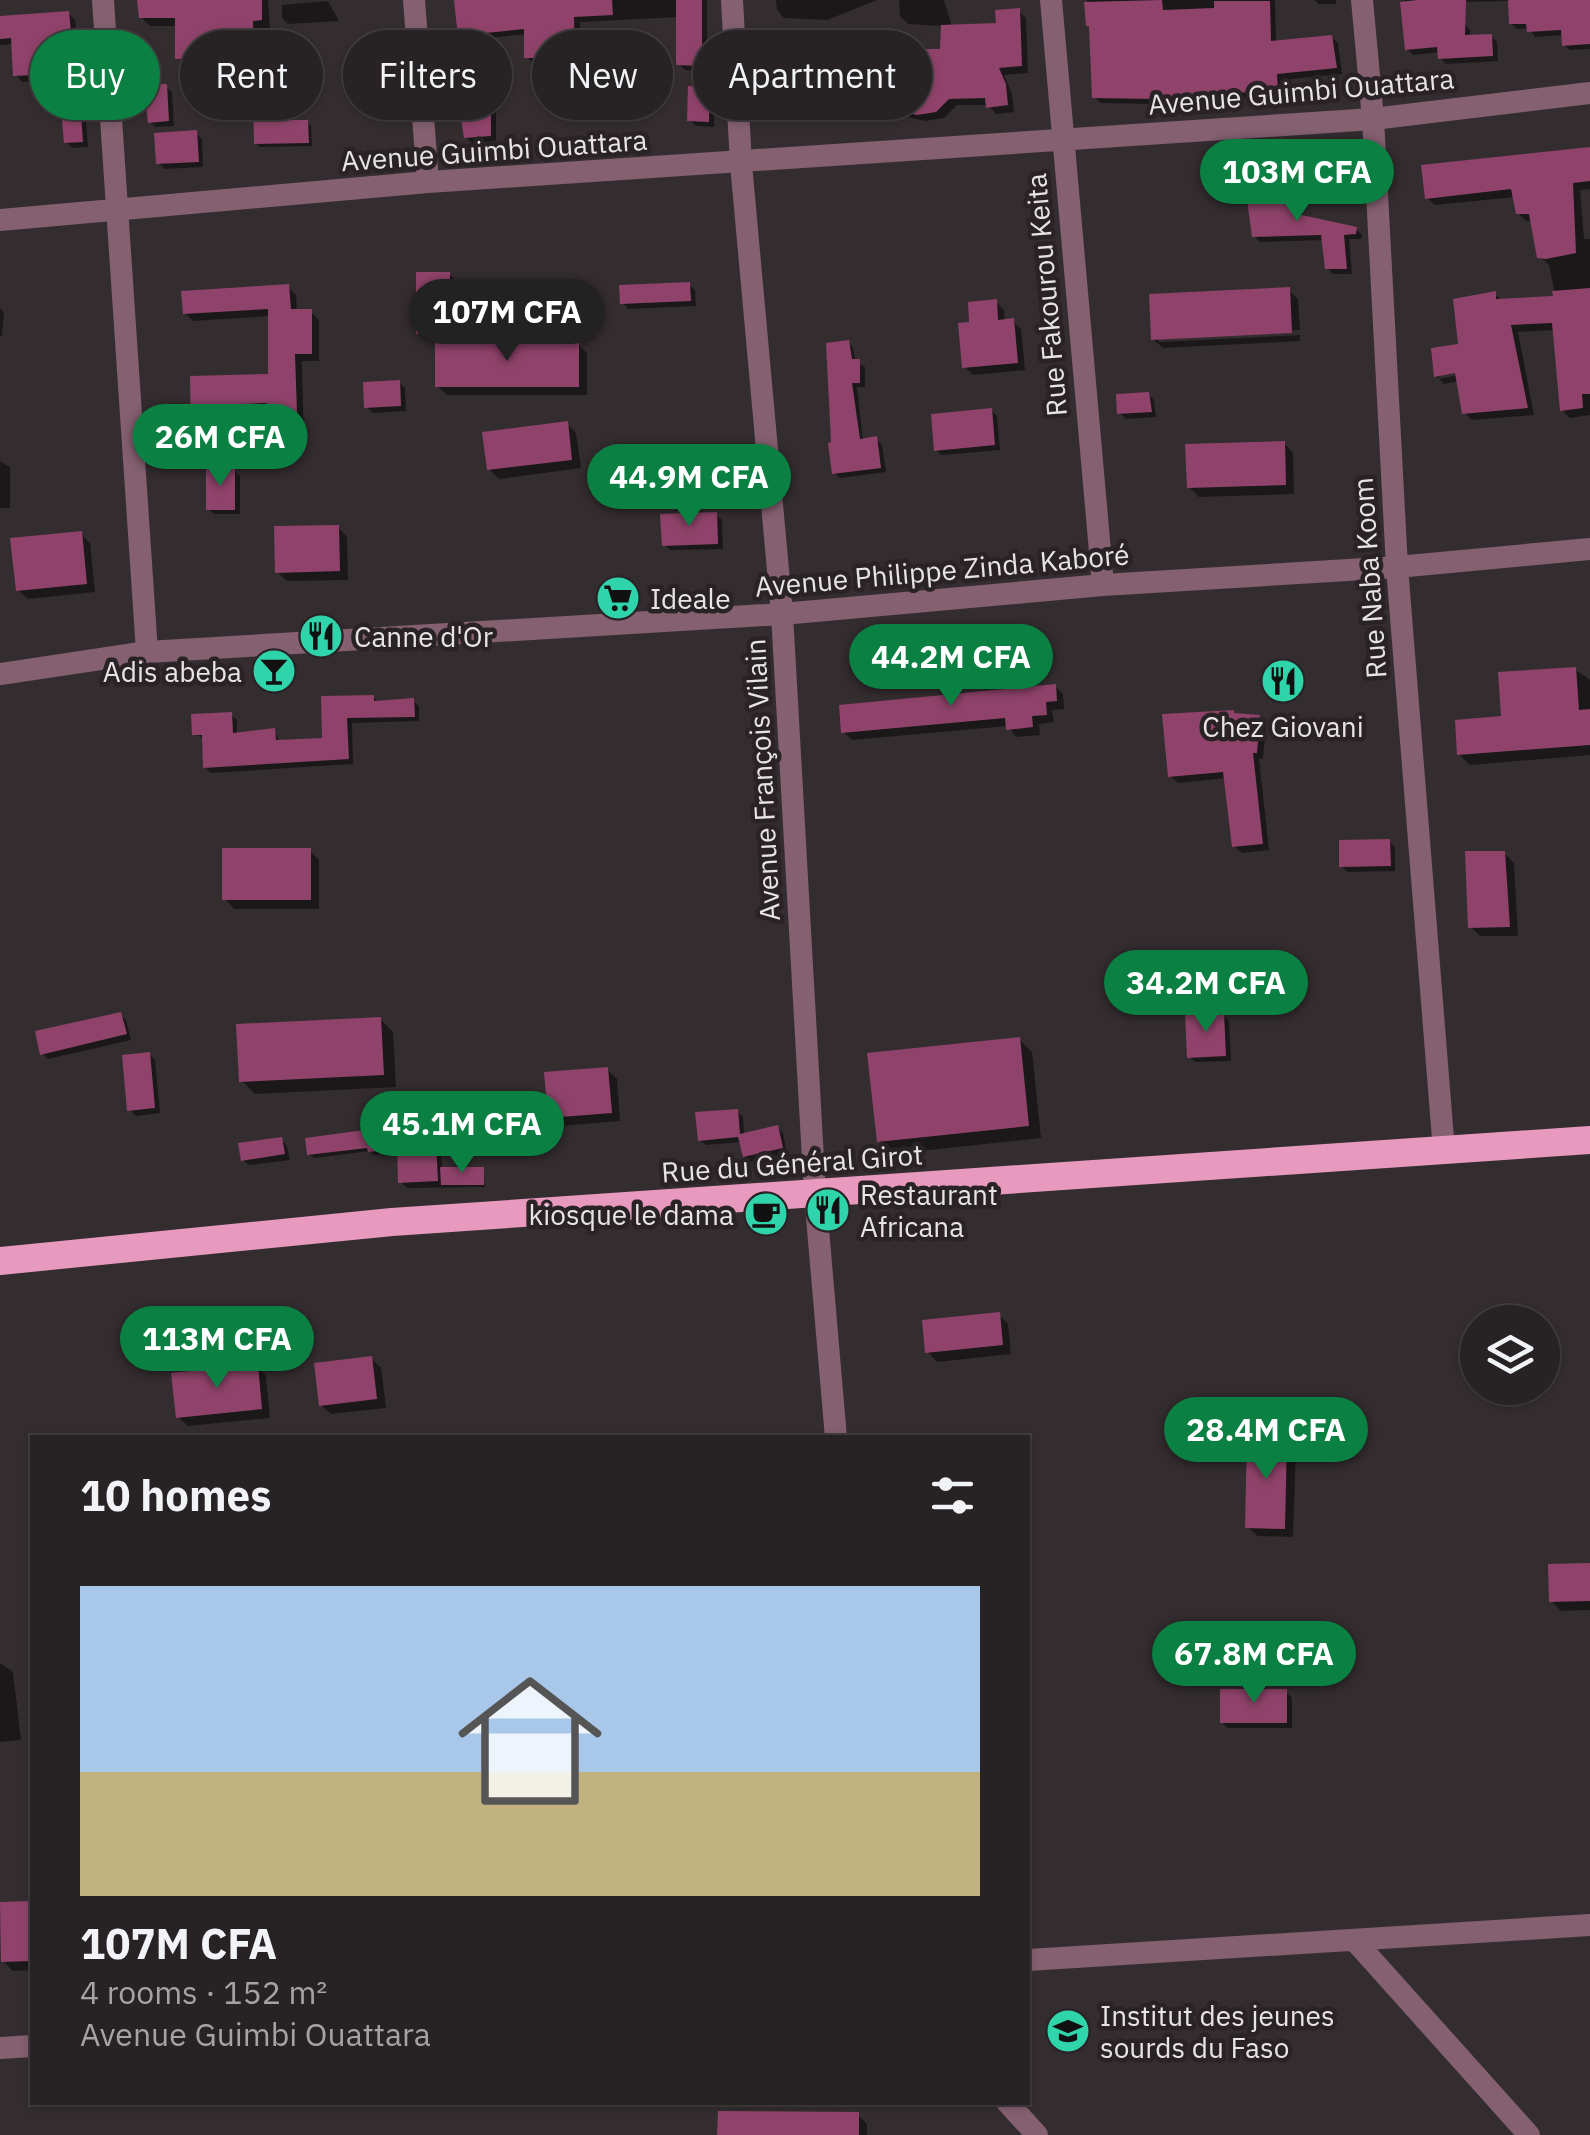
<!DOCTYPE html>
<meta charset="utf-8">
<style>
body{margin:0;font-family:"IBM Plex Sans",sans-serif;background:#332f31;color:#f1f3f6;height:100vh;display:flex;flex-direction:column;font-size:38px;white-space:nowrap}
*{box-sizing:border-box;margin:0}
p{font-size:32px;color:#a4a4a6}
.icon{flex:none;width:55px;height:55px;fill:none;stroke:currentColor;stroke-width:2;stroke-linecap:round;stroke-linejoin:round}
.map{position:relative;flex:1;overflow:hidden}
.side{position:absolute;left:30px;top:1435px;width:1000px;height:670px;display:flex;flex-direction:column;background:#272224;border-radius:0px;box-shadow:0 2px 8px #0004,0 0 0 2px #433f41}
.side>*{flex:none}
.guide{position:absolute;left:30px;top:30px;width:1000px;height:90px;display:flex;gap:20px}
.tools{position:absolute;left:1460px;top:1305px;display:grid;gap:20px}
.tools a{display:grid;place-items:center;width:100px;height:100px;border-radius:50%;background:#272224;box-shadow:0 2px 8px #0004,0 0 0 2px #433f41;font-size:50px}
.price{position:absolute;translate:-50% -85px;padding:0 22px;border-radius:35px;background:#0b8043;color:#fff;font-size:32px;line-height:65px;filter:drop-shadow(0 2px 5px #0008)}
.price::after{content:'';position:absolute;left:50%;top:60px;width:30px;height:22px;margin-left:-15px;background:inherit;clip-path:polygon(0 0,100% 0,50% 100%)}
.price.active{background:#222;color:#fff}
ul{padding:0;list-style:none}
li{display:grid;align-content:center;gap:20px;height:530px;padding:0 50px}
li span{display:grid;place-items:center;height:310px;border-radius:0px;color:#555}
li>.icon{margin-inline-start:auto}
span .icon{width:180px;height:180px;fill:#fffc;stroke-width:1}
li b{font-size:42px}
h2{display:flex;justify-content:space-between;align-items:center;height:120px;padding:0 50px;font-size:42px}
.pill{padding:0 35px;border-radius:45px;background:#272224;box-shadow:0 2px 8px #0004,0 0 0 2px #433f41;font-size:35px;line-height:90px}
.pill.active{background:#0b8043;color:#fff}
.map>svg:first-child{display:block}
.shadow{fill:#0007;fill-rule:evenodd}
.building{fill:#90436a}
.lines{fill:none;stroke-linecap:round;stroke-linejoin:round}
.minor{stroke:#846070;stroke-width:22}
.trunk{stroke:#e899be;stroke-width:28}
.labels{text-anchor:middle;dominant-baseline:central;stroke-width:9;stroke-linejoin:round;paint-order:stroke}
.street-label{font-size:28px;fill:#e8e3e5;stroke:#2a2326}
.poi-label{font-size:28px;fill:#e8e3e5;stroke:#2a2326;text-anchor:start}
</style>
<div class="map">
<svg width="1590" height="2135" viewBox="0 0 1590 2135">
<rect width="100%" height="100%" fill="#342d30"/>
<path class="shadow" d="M140 0H268L270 28 261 29 262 96 273 95 277 99V122H307L311 126 312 146 260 147 256 143 255 96 235 99 226 90 224 67H187L178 58V26H150L141 17Z
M456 0H707V71L685 70 679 64V17L580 22 581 63H533L527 57V34L481 39 480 63H463L457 57 456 48 441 43 434 36 460 30Z
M776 0H877L827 20 784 18 777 10Z
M899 0H944L952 27 999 26 1019 11 1026 18 1028 73 1004 75 1012 94 1014 112 996 114 988 105H957L944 118 925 121 878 110 879 116 778 120 770 113 804 79 942 51 943 26 908 24 900 16Z
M1087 0H1275L1276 43 1331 37 1338 43 1342 74 1282 80 1283 95 1182 102 1185 113 1166 114 1159 104 1101 103 1095 97 1092 29 1088 25Z
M1315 0H1336V4H1318Z
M1404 0H1590V49L1570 50 1564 45V35L1535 37 1529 28 1517 29 1511 23V1L1407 3Z
M328 1 339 21 288 24 282 18V5Z
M68 13 75 20 77 46 81 50 88 147 73 148 66 142 61 79 22 82 16 75 14 44 0 45V19Z
M1465 24 1470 30V38L1491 36 1497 42 1498 61 1446 64 1440 58V52L1413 55 1407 49Z
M166 87 172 92 174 126 156 127 150 122Z
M709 89 714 95V127L696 126 690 120Z
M490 103 496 108V141L472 143 466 137Z
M196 133 202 139 203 167 165 169 159 163Z
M1590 150V189L1580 190 1584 239H1590V415L1570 418 1562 410 1555 330 1518 332 1534 415 1472 420 1464 412 1459 381 1444 384 1436 376 1461 347 1495 294 1502 301 1556 299 1549 265 1539 256 1533 221H1526L1518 213 1515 197 1435 205 1427 198ZM1467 368 1468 373 1439 379V374Z
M1295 194 1301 200 1302 218 1356 229 1362 235 1361 239H1349L1352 274H1333L1327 268 1324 240 1260 242 1254 236Z
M449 274 455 280V344H578L587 353V395H447L437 386V339H424L418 333Z
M689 285 695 290 696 306 628 309 623 303Z
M288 287 296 295 297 312H311L319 320V361H302L304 449 279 450 271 442 270 410 221 412 223 460 190 462 182 455 194 436 192 379 271 377V316L193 321 185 313Z
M1289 290 1298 299 1300 330 1159 337V342L1300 335V341L1163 348 1153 339Z
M996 302 1004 310 1005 322 1013 321 1021 329 1025 370 973 375 965 367 972 324Z
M0 308 4 313 2 336H0Z
M848 342 853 348 856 362 865 367V387H857L863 441 876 439 882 445 886 472 840 478 835 473Z
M399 382 405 388 406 411 373 413 367 407Z
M1148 394 1154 400 1156 417 1126 419 1120 413Z
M991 410 997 416 1000 450 942 455 936 450Z
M567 424 576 433 581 468 499 479 489 469Z
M1284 443 1293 453 1294 494 1199 497 1189 487Z
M0 461 10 467V508H0Z
M234 470 240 476V514H214L208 509Z
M716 515 722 520 723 549 670 550 664 544Z
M338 527 347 537 348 580 287 581 277 572Z
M81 534 90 543 95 592 28 599 18 590Z
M1576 670 1590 680V755L1470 765 1459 754 1504 718Z
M1055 686 1063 694 1064 709 1052 710 1054 722 1039 724 1040 735 1016 737 1008 726 852 740 844 732Z
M373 697 379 703 413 701 419 706V721L352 723 353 764 211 773 205 767V739L195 734 231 715 237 720V735L274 731 280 742 325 741 323 699Z
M1237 716 1259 717 1266 725 1263 759H1259L1269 850 1242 853 1234 846 1227 778 1178 783 1170 776Z
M1389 841 1395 847V871L1347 872 1342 866Z
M310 851 319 860V909H234L225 899Z
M1504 853 1514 863 1518 936H1480L1471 927Z
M120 1014 126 1020 131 1040 48 1059 42 1053Z
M1223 1015 1229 1021 1231 1061 1195 1062 1190 1057Z
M380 1019 393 1032 396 1087 255 1094 242 1081Z
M1019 1039 1032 1052 1041 1138 892 1154 879 1141Z
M149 1054 155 1060 160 1113 136 1116 130 1110Z
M607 1069 617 1079 620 1121 560 1126 551 1117Z
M737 1112 743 1117 744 1135 777 1128 783 1133 787 1153 751 1162 745 1156 742 1142 706 1145 700 1140Z
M389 1123 394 1127 396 1145 435 1143 441 1149 442 1169H483L485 1187 407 1188 401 1182 400 1152 374 1155 370 1151 314 1158 309 1154Z
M282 1140 287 1146 290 1160 249 1165 243 1160Z
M999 1315 1008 1324 1011 1354 937 1362 928 1352Z
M372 1359 381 1368 386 1408 331 1414 321 1405Z
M257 1366 266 1376 270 1418 188 1426 178 1417Z
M1286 1439 1296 1449 1293 1537 1257 1536 1248 1527Z
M1590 1565V1610L1561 1611 1551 1601Z
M0 1663 13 1672 21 1740 0 1742Z
M1286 1692 1292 1698V1728H1228L1222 1722Z
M32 1903V1970L13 1971 3 1961 2 1904Z
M858 2115 867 2124V2135H720Z"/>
<path class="building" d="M137 0H262V20L253 21 254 87 224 91 220 59H175V18H139Z
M454 0H612L613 15 574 17 575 58H524V29L476 34 475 58H455L454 44 432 38 431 30 457 28Z
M676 0H702V66L676 65Z
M1162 0 1163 10 1214 8V1H1270L1271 41 1332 35 1337 68 1277 74 1278 90 1178 97 1180 108 1157 109 1155 99 1092 98 1089 26H1086L1084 2Z
M1417 0H1466L1465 35 1492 34 1493 56 1438 59 1437 47 1405 50 1400 2Z
M1508 0H1590V44L1562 46 1561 30 1527 32 1526 24H1509Z
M1020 8 1022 66 999 68 1006 84 1008 105 986 108 985 98 949 99 936 112 917 115 872 104 873 110 768 114 764 79 801 77V50L940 49 941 25 996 23 995 10Z
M69 11 72 42 76 41 83 142 64 143 58 74 13 76 11 38 0 39V16Z
M144 84H167L169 121 148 123Z
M688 86 710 87 709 122 687 121Z
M253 93H274V120H308L309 143 254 144Z
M491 100V136L464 138 459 104Z
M197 130 199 162 156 164 154 133Z
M1590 147V181L1573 183 1576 253 1546 259 1537 258 1529 214H1516L1511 189 1425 199 1421 165Z
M1296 191 1297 214 1357 227 1356 234 1344 235 1347 269H1325L1321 235 1252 237 1246 192Z
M416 272H450V334H416Z
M690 282 691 301 620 304 619 285Z
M289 284 291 309H312V354H295L298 442 269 443 267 403 214 405 217 453 180 456 179 434H191L190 376 268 374V309L183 314 181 291Z
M1290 287 1292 333 1151 340 1149 294Z
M1590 288V394H1582L1583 408 1560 411 1552 323 1511 325 1528 408 1462 414 1455 373 1434 377 1431 348 1458 344 1453 299 1496 291V299L1553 296 1552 291Z
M997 299 998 320 1014 318 1018 363 962 368 958 323 969 322 968 302Z
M849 340 852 359H860V383H852L860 439 877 436 881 468 832 474 828 443 831 442 826 343Z
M435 341H579V387H435Z
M400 380 401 406 364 408 363 382Z
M1149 392 1152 412 1117 414 1116 394Z
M992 408 995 445 934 451 931 414Z
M568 421 572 460 487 470 482 432Z
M1285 441 1286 485 1187 488 1185 444Z
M206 468H235V510H206Z
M717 512 718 544 662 546 660 514Z
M339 525 340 571 275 573 274 526Z
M82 531 87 584 16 591 10 538Z
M1576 667 1579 710 1590 709V745L1457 755 1455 720 1501 716 1498 672Z
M1056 684 1057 701 1046 702 1047 715 1032 716 1033 727 1006 730 1005 718 841 733 839 705Z
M374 695V701L414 698 415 717 347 718 349 759 203 768 202 735H192L191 714 232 712 233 733 275 728 276 740 322 738 321 696Z
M1234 710V713L1260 715 1257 753H1253L1263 844 1232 847 1223 772 1168 777 1162 714Z
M1390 839 1391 866 1339 867V840Z
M222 848H311V900H222Z
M1465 851H1505L1510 927 1468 928Z
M121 1012 127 1034 40 1055 35 1031Z
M1224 1012 1226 1056 1187 1058 1185 1014Z
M381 1017 384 1075 239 1082 236 1024Z
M1020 1037 1029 1126 877 1142 867 1053Z
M150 1052 155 1108 127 1111 122 1055Z
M608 1067 612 1113 548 1118 544 1072Z
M738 1109 740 1134 778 1125 783 1148 743 1157 738 1137 698 1141 695 1112Z
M390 1120 394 1149 368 1152 367 1148 307 1155 305 1138 365 1130 364 1123Z
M282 1137 285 1154 241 1161 238 1143Z
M436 1141 438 1181 398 1183 397 1143Z
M440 1167H484V1185H441Z
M1000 1312 1003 1345 925 1353 922 1320Z
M372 1356 377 1399 319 1406 314 1363Z
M258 1364 262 1409 176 1418 171 1373Z
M1247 1436 1287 1437 1285 1529 1245 1528Z
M1590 1563V1601L1549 1602 1548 1564Z
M1220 1689H1287V1723H1220Z
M32 1901V1961L1 1962 0 1902Z
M718 2111 859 2112V2135H717Z"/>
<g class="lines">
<path class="minor" d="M103 0 147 652
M414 0 428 182
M732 0 741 164 782 614 815 1194 836 1438
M1051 0 1103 585
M1362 0 1373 119 1397 567 1444 1151
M0 220 428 182 1373 119 1590 93
M0 674 147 652 782 614 1103 585 1397 567 1590 549
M1355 1941 1529 2135
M1028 1960 1590 1925
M0 2048 32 2046
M1007 2102 1037 2135"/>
<path class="trunk" d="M0 1261 392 1222 1590 1140"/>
</g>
<defs>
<symbol id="supermarket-disc" viewBox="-11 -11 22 22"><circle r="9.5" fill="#2fd4aa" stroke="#2a2326"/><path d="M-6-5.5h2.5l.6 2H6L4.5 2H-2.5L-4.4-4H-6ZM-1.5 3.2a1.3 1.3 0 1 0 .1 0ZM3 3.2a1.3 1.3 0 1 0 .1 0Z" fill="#111"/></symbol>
<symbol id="restaurant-disc" viewBox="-11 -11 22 22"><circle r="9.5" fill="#2fd4aa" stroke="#2a2326"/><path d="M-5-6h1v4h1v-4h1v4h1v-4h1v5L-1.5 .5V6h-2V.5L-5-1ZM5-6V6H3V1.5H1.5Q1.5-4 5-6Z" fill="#111"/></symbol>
<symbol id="bar-disc" viewBox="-11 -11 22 22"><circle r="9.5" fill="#2fd4aa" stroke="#2a2326"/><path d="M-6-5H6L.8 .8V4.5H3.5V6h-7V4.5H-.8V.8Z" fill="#111"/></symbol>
<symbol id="cafe-disc" viewBox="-11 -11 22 22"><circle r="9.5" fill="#2fd4aa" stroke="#2a2326"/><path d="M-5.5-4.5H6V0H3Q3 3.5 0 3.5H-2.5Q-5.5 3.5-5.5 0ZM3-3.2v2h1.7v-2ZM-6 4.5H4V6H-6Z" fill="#111"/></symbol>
<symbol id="school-disc" viewBox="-11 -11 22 22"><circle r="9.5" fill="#2fd4aa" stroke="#2a2326"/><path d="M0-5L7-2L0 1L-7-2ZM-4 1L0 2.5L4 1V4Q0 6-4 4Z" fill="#111"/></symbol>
</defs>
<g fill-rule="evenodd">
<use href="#supermarket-disc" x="593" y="573" width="50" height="50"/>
<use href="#restaurant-disc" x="296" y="611" width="50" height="50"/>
<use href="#bar-disc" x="249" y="646" width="50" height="50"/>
<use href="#restaurant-disc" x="1258" y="656" width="50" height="50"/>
<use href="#restaurant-disc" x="803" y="1185" width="50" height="50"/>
<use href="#cafe-disc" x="741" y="1189" width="50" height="50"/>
<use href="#school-disc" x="1043" y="2006" width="50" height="50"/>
</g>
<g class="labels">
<g class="street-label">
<text transform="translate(1301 91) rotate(-5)">Avenue Guimbi Ouattara</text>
<text transform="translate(494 150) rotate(-4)">Avenue Guimbi Ouattara</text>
<text transform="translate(1046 295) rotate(-95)">Rue Fakourou Keita</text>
<text transform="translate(942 570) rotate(-5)">Avenue Philippe Zinda Kaboré</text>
<text transform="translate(1369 578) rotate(-94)">Rue Naba Koom</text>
<text transform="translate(762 780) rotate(-93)">Avenue François Vilain</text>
<text transform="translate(792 1163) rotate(-4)">Rue du Général Girot</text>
</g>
<g class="poi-label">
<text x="650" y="598">Ideale</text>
<text x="354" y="636">Canne d'Or</text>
<text x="242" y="671" text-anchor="end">Adis abeba</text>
<text x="1283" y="726" text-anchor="middle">Chez Giovani</text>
<text x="860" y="1194">Restaurant<tspan x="860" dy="32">Africana</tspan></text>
<text x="734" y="1214" text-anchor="end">kiosque le dama</text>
<text x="1100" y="2015">Institut des jeunes<tspan x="1100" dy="32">sourds du Faso</tspan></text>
</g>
</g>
</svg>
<div class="tools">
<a><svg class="icon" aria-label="layers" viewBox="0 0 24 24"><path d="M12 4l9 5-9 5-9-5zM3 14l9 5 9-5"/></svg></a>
</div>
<b class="price" style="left:1297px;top:224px">103M CFA</b>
<b class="price active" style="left:507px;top:364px">107M CFA</b>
<b class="price" style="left:220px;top:489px">26M CFA</b>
<b class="price" style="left:689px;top:529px">44.9M CFA</b>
<b class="price" style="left:951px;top:709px">44.2M CFA</b>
<b class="price" style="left:1206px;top:1035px">34.2M CFA</b>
<b class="price" style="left:462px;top:1176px">45.1M CFA</b>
<b class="price" style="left:217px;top:1391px">113M CFA</b>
<b class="price" style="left:1266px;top:1482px">28.4M CFA</b>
<b class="price" style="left:1254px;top:1706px">67.8M CFA</b>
<div class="guide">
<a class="pill active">Buy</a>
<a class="pill">Rent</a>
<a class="pill">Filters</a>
<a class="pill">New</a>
<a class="pill">Apartment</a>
</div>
<section class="side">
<h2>10 homes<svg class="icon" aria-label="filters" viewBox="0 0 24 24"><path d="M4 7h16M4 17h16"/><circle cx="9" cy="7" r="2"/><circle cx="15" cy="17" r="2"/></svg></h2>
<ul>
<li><span style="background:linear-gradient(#a9c7e8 60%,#c2b280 0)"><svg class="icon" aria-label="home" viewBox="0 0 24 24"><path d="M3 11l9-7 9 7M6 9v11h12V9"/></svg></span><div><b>107M CFA</b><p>4 rooms · 152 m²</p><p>Avenue Guimbi Ouattara</p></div></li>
</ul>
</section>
</div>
